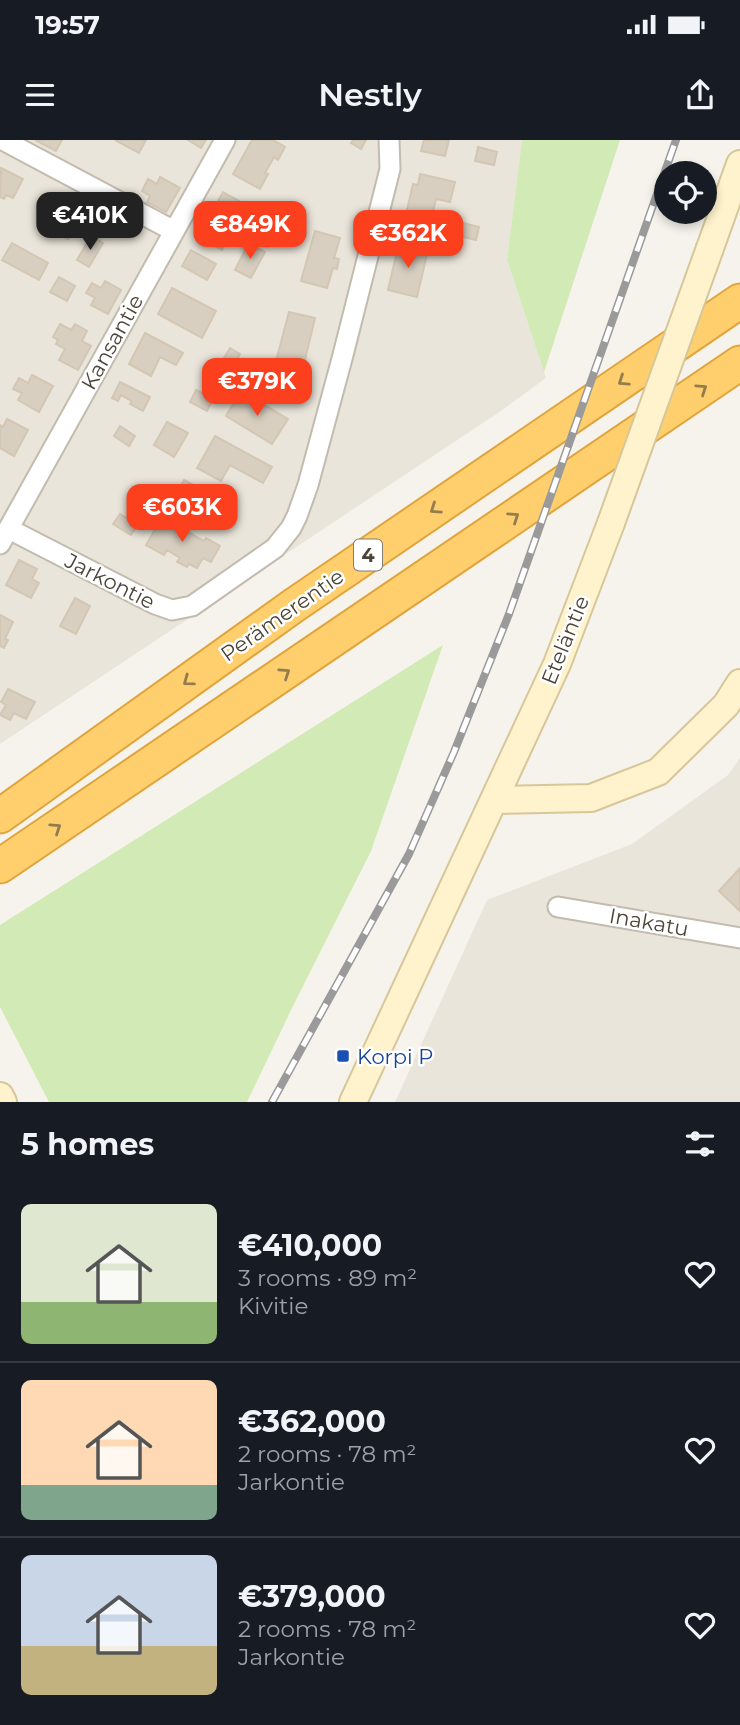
<!DOCTYPE html>
<meta charset="utf-8">
<style>
body{margin:0;font-family:Montserrat,sans-serif;background:#20242c;color:#f1f3f6;height:100vh;display:flex;flex-direction:column;font-size:26px;white-space:nowrap}
*{box-sizing:border-box;margin:0}
p{font-size:23px;color:#9ea1a6}
.icon{flex:none;width:38px;height:38px;fill:none;stroke:currentColor;stroke-width:2;stroke-linecap:round;stroke-linejoin:round}
.map{position:relative;height:962px;overflow:hidden}
.sheet{display:flex;flex-direction:column;background:#171b24;flex:1}
.sheet>*{flex:none}
.tools{position:absolute;left:654px;top:21px;display:grid;gap:14px}
.tools a{display:grid;place-items:center;width:63px;height:63px;border-radius:50%;background:#171b24;box-shadow:0 4px 10px #0003;font-size:35px}
.price{position:absolute;translate:-50% -60px;padding:0 16px;border-radius:14px;background:#fc3f1d;color:#fff;font-size:23px;line-height:46px;filter:drop-shadow(0 2px 4px #0008)}
.price::after{content:'';position:absolute;left:50%;top:42px;width:21px;height:16px;margin-left:-10px;background:inherit;clip-path:polygon(0 0,100% 0,50% 100%)}
.price.current{background:#222;color:#fff}
ul{padding:0;list-style:none}
li{display:flex;align-items:center;gap:21px;height:175px;padding:0 21px}
li+li{border-top:2px solid #363941}
li span{display:grid;place-items:center;flex:none;width:196px;height:140px;border-radius:10px;color:#555}
li>.icon{margin-inline-start:auto}
span .icon{width:84px;height:84px;fill:#fffc;stroke-width:1}
li b{font-size:30px}
h2{display:flex;justify-content:space-between;align-items:center;height:84px;padding:0 21px;font-size:30px}
.status{display:flex;justify-content:space-between;align-items:center;height:49px;padding:0 35px;background:#171b24;direction:ltr}
.status svg{height:19px;fill:currentColor}
header{display:flex;justify-content:space-between;align-items:center;height:91px;padding:0 21px;background:#171b24;font-size:32px;font-weight:600}
.map>svg:first-child{display:block}
.residential{fill:#eae5da}
.green{fill:#d2eab5}
.building{fill:#d8cfc1;stroke:#d3c7b4;stroke-width:2}
.lines{fill:none;stroke-linecap:round;stroke-linejoin:round}
.street-casing{stroke:#c2bbae;stroke-width:23}
.secondary-casing{stroke:#d6c79b;stroke-width:30}
.highway-casing{stroke:#e0a43c;stroke-width:37}
.street{stroke:#fff;stroke-width:19}
.secondary{stroke:#fff3cd;stroke-width:26}
.highway{stroke:#ffcf6e;stroke-width:33}
.rail-casing{stroke:#9a9a9a;stroke-width:8}
.rail{stroke:#fff;stroke-width:5;stroke-dasharray:16;stroke-linecap:butt}
.secondary-bridge-casing{stroke:#d6c79b;stroke-width:30;stroke-linecap:butt}
.secondary-bridge{stroke:#fff3cd;stroke-width:26}
.oneway{stroke:#937c4e}
.transit-dot{fill:#1a4fb4;stroke:#fff;stroke-width:2.5}
.labels{text-anchor:middle;dominant-baseline:central;stroke-width:5;stroke-linejoin:round;paint-order:stroke}
.shield{fill:#fff;stroke:#817c74;stroke-width:2}
.shield-label{font-size:19px;font-weight:bold;fill:#4b4439}
.street-label{font-size:21px;fill:#4b4439;stroke:#fff}
.transit-label{font-size:21px;fill:#164399;stroke:#fff;text-anchor:start}
</style>
<div class="status"><b>19:57</b><svg viewBox="0 0 49 12"><path d="M0 12V9h3v3zM5 12V6h3v6zM10 12V3h3v9zM15 12V0h3v12zM26 1h20v11H26zM47 4h2v5h-2z"/></svg></div>
<header><svg class="icon" aria-label="menu" viewBox="0 0 24 24"><path d="M4 6h16M4 12h16M4 18h16"/></svg>Nestly<svg class="icon" aria-label="share" viewBox="0 0 24 24"><path d="M12 15V3M7 8l5-5 5 5M5 13v7h14v-7"/></svg></header>
<div class="map">
<svg width="740" height="962" viewBox="0 0 740 962">
<rect width="100%" height="100%" fill="#f6f3ec"/>
<path class="residential" d="M0 0H522L507 120 546 238 498 273 0 604Z
M740 618V962H395L487 760 632 704 728 635Z"/>
<path class="green" d="M522 0H620L544 232 507 120Z
M443 505 371 711 292 868 247 962H49L0 867V785Z"/>
<path class="building" d="M35 0H62L56 11Z
M115 0H146L139 13Z
M188 0H206L201 8Z
M252 0H273L285 7 278 20 274 17 265 33 268 34 260 49 233 34Z
M353 0H366L361 9 351 3Z
M424 0H449L445 16 421 11Z
M478 7 497 12 494 25 475 21Z
M1 28 23 39 13 58 6 55 4 59 0 57Z
M420 34 455 42 450 62 436 59 429 89 404 83 413 44 418 45Z
M160 37 180 48 166 72 147 62 150 56 142 51 148 39 157 44Z
M223 52 246 65 240 77 244 79 239 88 235 86 222 110 198 97Z
M58 60 82 72 68 99 49 89 54 80 49 78Z
M463 83 479 87 476 100 460 96Z
M315 91 340 98 334 118 339 119 337 129 333 128 327 148 301 141Z
M91 96 103 103 89 127 77 120Z
M12 103 48 123 39 140 2 120Z
M399 103 428 110 417 157 388 150Z
M248 104 265 112 251 138 235 130Z
M191 110 216 124 207 140 182 126Z
M59 137 75 146 67 161 50 152Z
M105 141 121 150 108 174 91 165 95 158 86 153 92 143 101 148Z
M172 148 216 171 202 198 158 174Z
M289 172 315 178 303 228 276 221Z
M60 184 71 190 75 184 87 191 82 201 91 206 78 230 59 220 65 209 56 204 58 200 53 197Z
M145 193 183 213 176 225 160 217 151 236 129 224Z
M230 208 240 214 234 224 224 218Z
M32 235 53 246 39 272 18 260 22 253 13 249 19 238 28 243Z
M120 242 150 257 143 271 130 264 132 261 121 255 118 261 112 258Z
M196 250 213 259 207 271 190 262Z
M241 251 288 279 272 304 226 276Z
M7 279 28 290 14 316 0 308V285L3 287Z
M167 282 188 293 174 317 154 305Z
M120 286 135 296 129 306 114 296Z
M215 296 272 327 263 343 230 325 221 341 197 328Z
M184 340 197 347 185 368 172 361Z
M120 374 138 385 131 395 113 384Z
M162 377 204 401 206 398 220 406 211 422 203 418 197 428 189 424 187 427 177 422 180 418 167 410 164 415 146 405Z
M19 420 37 429 32 439 39 443 31 458 6 445Z
M75 458 90 466 76 494 60 486Z
M0 475 13 482 5 499 8 500 4 508 0 506Z
M8 549 35 562 26 579 14 573 10 580 0 575 6 565 1 562Z
M740 728V771L719 751Z"/>
<g class="lines">
<defs>
<path id="street" d="M3 0 174 91
M9 389 155 464 172 470 192 466 275 408 291 388 297 376 308 345 343 215 390 29 389 0
M0 404 225 0
M558 767 740 798"/>
<path id="secondary" d="M710 108 740 24
M495 660 591 658 658 632 726 565 740 543
M0 956 3 962
M353 962 557 524 611 383"/>
<path id="highway" d="M0 676 293 466 740 161
M0 726 740 223"/>
</defs>
<use href="#street" class="street-casing"/>
<use href="#secondary" class="secondary-casing"/>
<use href="#highway" class="highway-casing"/>
<use href="#street" class="street"/>
<use href="#secondary" class="secondary"/>
<use href="#highway" class="highway"/>
<defs>
<path id="rail" d="M272 962 409 714 454 612 509 474 676 0"/>
</defs>
<use href="#rail" class="rail-casing"/>
<use href="#rail" class="rail"/>
<defs>
<path id="secondary-bridge" d="M611 383 710 108"/>
</defs>
<use href="#secondary-bridge" class="secondary-bridge-casing"/>
<use href="#secondary-bridge" class="secondary-bridge"/>
</g>
<defs><path id="oneway-chevron" d="M-2-3.5L2.5 0L-2 3.5" fill="none" stroke-width="1.6" stroke-linecap="round" stroke-linejoin="round" transform="scale(1.75)"/></defs>
<g class="oneway">
<use href="#oneway-chevron" transform="translate(623 241) rotate(146)"/>
<use href="#oneway-chevron" transform="translate(702 249) rotate(-34)"/>
<use href="#oneway-chevron" transform="translate(435 369) rotate(146)"/>
<use href="#oneway-chevron" transform="translate(514 377) rotate(-34)"/>
<use href="#oneway-chevron" transform="translate(285 533) rotate(-34)"/>
<use href="#oneway-chevron" transform="translate(188 541) rotate(144)"/>
<use href="#oneway-chevron" transform="translate(56 688) rotate(-34)"/>
</g>
<rect class="transit-dot" x="336" y="909" width="14" height="14" rx="3.5"/>
<g class="labels">
<rect class="shield" x="354" y="399.5" width="28" height="31" rx="5"/>
<g class="shield-label">
<text x="368" y="415">4</text>
</g>
<g class="street-label">
<text transform="translate(112 202) rotate(-61)">Kansantie</text>
<text transform="translate(110 441) rotate(27)">Jarkontie</text>
<text transform="translate(282 475) rotate(-35)">Perämerentie</text>
<text transform="translate(565 500) rotate(-68)">Eteläntie</text>
<text transform="translate(649 782) rotate(10)">Inakatu</text>
</g>
<g class="transit-label">
<text x="357" y="916">Korpi P</text>
</g>
</g>
</svg>
<div class="tools">
<a><svg class="icon" aria-label="locate" viewBox="0 0 24 24"><circle cx="12" cy="12" r="6"/><path d="M12 2v4M12 18v4M2 12h4M18 12h4"/></svg></a>
</div>
<b class="price current" style="left:90px;top:112px">€410K</b>
<b class="price" style="left:250px;top:121px">€849K</b>
<b class="price" style="left:408px;top:130px">€362K</b>
<b class="price" style="left:257px;top:278px">€379K</b>
<b class="price" style="left:182px;top:404px">€603K</b>
</div>
<section class="sheet">
<h2>5 homes<svg class="icon" aria-label="filters" viewBox="0 0 24 24"><path d="M4 7h16M4 17h16"/><circle cx="9" cy="7" r="2"/><circle cx="15" cy="17" r="2"/></svg></h2>
<ul>
<li><span style="background:linear-gradient(#dfe7d0 70%,#8fb573 0)"><svg class="icon" aria-label="home" viewBox="0 0 24 24"><path d="M3 11l9-7 9 7M6 9v11h12V9"/></svg></span><div><b>€410,000</b><p>3 rooms · 89 m²</p><p>Kivitie</p></div><svg class="icon" aria-label="heart" viewBox="0 0 24 24"><path d="M12 20l-8-8c-3-5 5-10 8-4 3-6 11-1 8 4z"/></svg></li>
<li><span style="background:linear-gradient(#ffd9b3 75%,#7fa58c 0)"><svg class="icon" aria-label="home" viewBox="0 0 24 24"><path d="M3 11l9-7 9 7M6 9v11h12V9"/></svg></span><div><b>€362,000</b><p>2 rooms · 78 m²</p><p>Jarkontie</p></div><svg class="icon" aria-label="heart" viewBox="0 0 24 24"><path d="M12 20l-8-8c-3-5 5-10 8-4 3-6 11-1 8 4z"/></svg></li>
<li><span style="background:linear-gradient(#c9d6e8 65%,#c2b280 0)"><svg class="icon" aria-label="home" viewBox="0 0 24 24"><path d="M3 11l9-7 9 7M6 9v11h12V9"/></svg></span><div><b>€379,000</b><p>2 rooms · 78 m²</p><p>Jarkontie</p></div><svg class="icon" aria-label="heart" viewBox="0 0 24 24"><path d="M12 20l-8-8c-3-5 5-10 8-4 3-6 11-1 8 4z"/></svg></li>
</ul>
</section>
